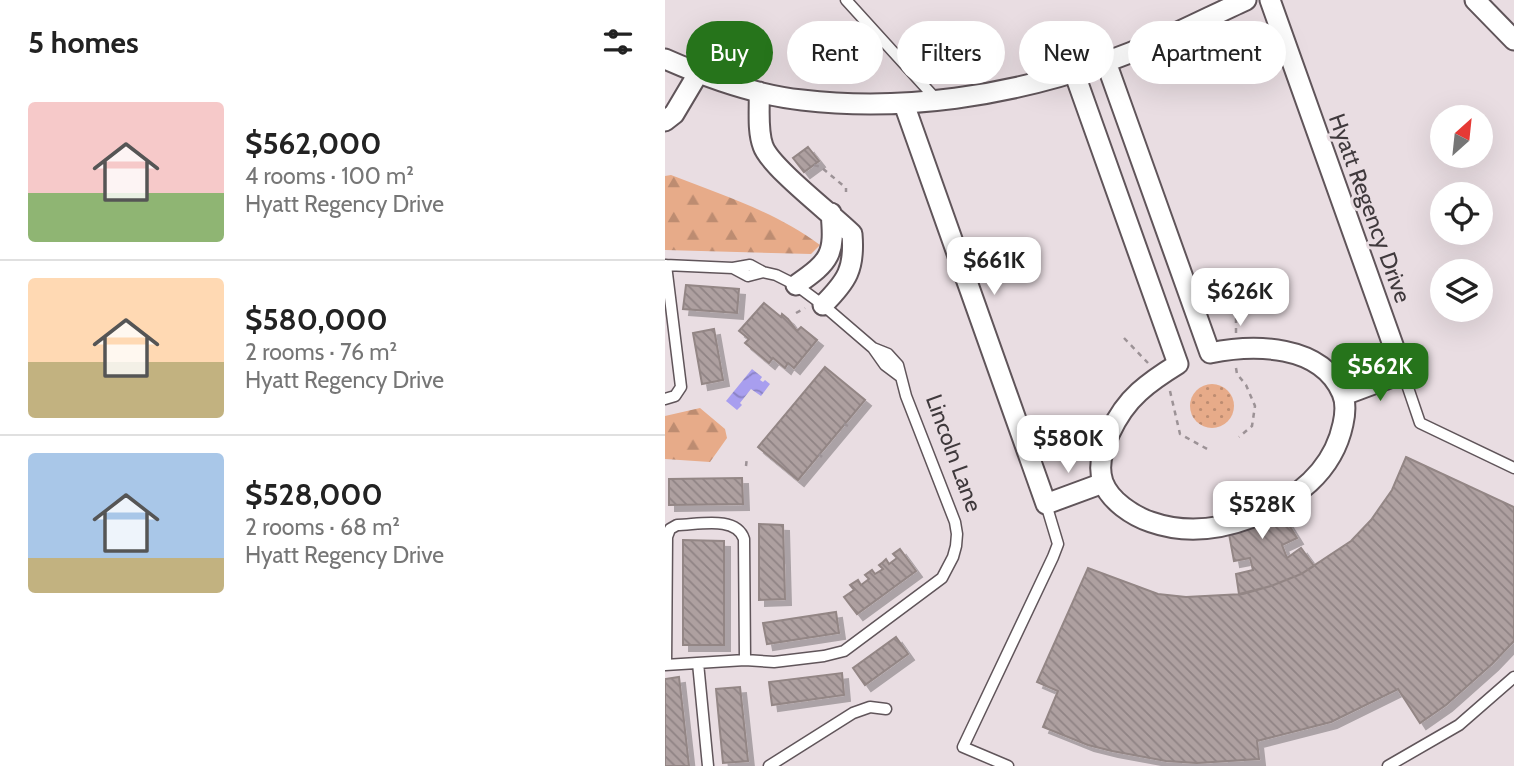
<!DOCTYPE html>
<meta charset="utf-8">
<style>
body{margin:0;font-family:Cabin,sans-serif;background:#f6f6f6;color:#222;height:100vh;display:flex;flex-direction:column;font-size:26px;white-space:nowrap}
*{box-sizing:border-box;margin:0}
p{font-size:23px;color:#767676}
.icon{flex:none;width:38px;height:38px;fill:none;stroke:currentColor;stroke-width:2;stroke-linecap:round;stroke-linejoin:round}
.map{position:relative;flex:1;overflow:hidden}
.panel{display:flex;flex-direction:column;background:#fff;width:665px}
.panel>*{flex:none}
.hud{position:absolute;left:21px;top:21px;width:665px;height:63px;display:flex;gap:14px}
.needle{width:46px;rotate:27deg}
.fabs{position:absolute;left:765px;top:105px;display:grid;gap:14px}
.fabs a{display:grid;place-items:center;width:63px;height:63px;border-radius:50%;background:#fff;box-shadow:0 7px 28px #0002;font-size:35px}
.price{position:absolute;translate:-50% -60px;padding:0 16px;border-radius:14px;background:#fff;color:#222;font-size:23px;line-height:46px;filter:drop-shadow(0 2px 4px #0008)}
.price::after{content:'';position:absolute;left:50%;top:42px;width:21px;height:16px;margin-left:-10px;background:inherit;clip-path:polygon(0 0,100% 0,50% 100%)}
.price.current{background:#26741b;color:#fff}
ul{padding:0;list-style:none}
li{display:flex;align-items:center;gap:21px;height:175px;padding:0 28px}
li+li{border-top:2px solid #e0e0e0}
li span{display:grid;place-items:center;flex:none;width:196px;height:140px;border-radius:7px;color:#555}
li>.icon{margin-inline-start:auto}
span .icon{width:84px;height:84px;fill:#fffc;stroke-width:1}
li b{font-size:30px}
h2{display:flex;justify-content:space-between;align-items:center;height:84px;padding:0 28px;font-size:30px}
.tag{padding:0 24px;border-radius:32px;background:#fff;box-shadow:0 7px 28px #0002;font-size:24px;line-height:63px}
.tag.current{background:#26741b;color:#fff}
main{display:flex;flex:1;min-height:0}
.map>svg:first-child{display:block}
.forest{fill:url(#forest-firs)}
.park{fill:url(#park-dots)}
.water{fill:url(#water-waves)}
.building{fill:url(#building-back-hatch);stroke:#938685;stroke-width:2;filter:url(#shadow)}
.lines{fill:none;stroke-linecap:round;stroke-linejoin:round}
.service-casing{stroke:#60555a;stroke-width:13}
.minor-casing{stroke:#60555a;stroke-width:23}
.path{stroke:#9c9296;stroke-width:2.5;stroke-dasharray:5 5;stroke-linecap:butt}
.service{stroke:#fff;stroke-width:10}
.minor{stroke:#fff;stroke-width:19}
.labels{text-anchor:middle;dominant-baseline:central;stroke-width:6;stroke-linejoin:round;paint-order:stroke}
.street-label{font-size:23px;fill:#3f393c;stroke:#e9dde2}
</style>
<main>
<section class="panel">
<h2>5 homes<svg class="icon" aria-label="filters" viewBox="0 0 24 24"><path d="M4 7h16M4 17h16"/><circle cx="9" cy="7" r="2"/><circle cx="15" cy="17" r="2"/></svg></h2>
<ul>
<li><span style="background:linear-gradient(#f6c9c9 65%,#8fb573 0)"><svg class="icon" aria-label="home" viewBox="0 0 24 24"><path d="M3 11l9-7 9 7M6 9v11h12V9"/></svg></span><div><b>$562,000</b><p>4 rooms · 100 m²</p><p>Hyatt Regency Drive</p></div></li>
<li><span style="background:linear-gradient(#ffd9b3 60%,#c2b280 0)"><svg class="icon" aria-label="home" viewBox="0 0 24 24"><path d="M3 11l9-7 9 7M6 9v11h12V9"/></svg></span><div><b>$580,000</b><p>2 rooms · 76 m²</p><p>Hyatt Regency Drive</p></div></li>
<li><span style="background:linear-gradient(#a9c7e8 75%,#c2b280 0)"><svg class="icon" aria-label="home" viewBox="0 0 24 24"><path d="M3 11l9-7 9 7M6 9v11h12V9"/></svg></span><div><b>$528,000</b><p>2 rooms · 68 m²</p><p>Hyatt Regency Drive</p></div></li>
</ul>
</section>
<div class="map">
<svg width="849" height="766" viewBox="0 0 849 766">
<defs>
<pattern id="forest-firs" width="22" height="20" patternUnits="userSpaceOnUse" patternTransform="scale(1.75)"><rect width="22" height="20" fill="#e7ab89"/><path d="M5 1l3.5 6h-7zM16 11l3.5 6h-7z" fill="#bd8c71"/></pattern>
<pattern id="park-dots" width="8" height="8" patternUnits="userSpaceOnUse" patternTransform="scale(1.75)"><rect width="8" height="8" fill="#e7ab89"/><path d="M2 2h.1M6 6h.1" fill="none" stroke="#bd8c71" stroke-width="1.8" stroke-linecap="round"/></pattern>
<pattern id="water-waves" width="16" height="10" patternUnits="userSpaceOnUse" patternTransform="scale(1.75)"><rect width="16" height="10" fill="#a89eef"/><path d="M0 5q4-4 8 0t8 0" fill="none" stroke="#8a82c3"/></pattern>
<pattern id="building-back-hatch" width="6" height="6" patternUnits="userSpaceOnUse" patternTransform="scale(1.75)"><rect width="6" height="6" fill="#aea0a0"/><path d="M-1 5l2 2M0 0l6 6M5-1l2 2" fill="none" stroke="#8f8384"/></pattern>
<filter id="shadow"><feDropShadow dx="6" dy="6" stdDeviation="0" flood-color="#0004"/></filter>
</defs>
<rect width="100%" height="100%" fill="#e9dde2"/>
<path class="forest" d="M6 175C58 195 110 212 155 245L146 254 0 250V176Z
M35 408 60 429 62 438 45 462 0 459V416Z"/>
<path class="park" d="M525 406a22 22 0 1 1 44 0a22 22 0 1 1-44 0Z"/>
<path class="water" d="M87 369 97 377 95 380 98 382 100 380 105 384 96 396 86 389 75 403 77 405 72 410 61 401Z"/>
<path class="building" d="M143 147 154 161 139 172 128 158Z
M21 285 74 289 72 313 18 309Z
M99 303 116 317 117 314 123 319 132 331 136 327 152 340 129 368 123 363 120 368 108 358 104 363 80 343 84 339 74 331Z
M49 329 58 380 37 384 28 333Z
M160 367 200 400 133 480 93 447Z
M741 457 849 507V641L827 664 781 705 755 723 733 689 666 722 592 741 594 759 532 763 501 761 447 751 423 745 378 727 393 691 372 682 423 568 493 594 521 597 578 594 606 586 636 574 686 541 706 520 727 490Z
M77 478 78 504 4 505V479Z
M600 486 632 538 617 545 622 558 636 548 649 566 636 574 606 586 574 594 571 574 588 570 585 558 569 561 558 501Z
M94 524 118 525 120 599 94 600Z
M18 540 59 541V645H18Z
M235 549 251 571 192 614 179 597 189 590 185 585 193 580 196 585 204 579 200 575 207 570 210 574 218 569 214 565 218 562 221 559 224 564 232 558 228 554Z
M171 612 174 633 102 644 98 623Z
M231 637 243 654 200 685 188 668Z
M177 673 179 695 107 705 104 682Z
M14 677 24 766H0V679Z
M75 687 83 761 58 763 51 689Z"/>
<g class="lines">
<defs>
<path id="service" d="M181 0 271 99
M0 265 68 268 85 265 98 272 111 275 131 285 158 305 208 348 220 365 236 377
M68 268 83 276 98 272
M738 373 755 423 849 468
M0 399 10 396 16 387 1 265
M33 663 43 766
M0 665 80 660 109 662 159 656 179 651 277 578 288 557 291 546 292 534 290 522 241 396 233 365 223 354 208 348
M1 665 2 537 5 529 12 525C32 525 71 515 79 539L80 660
M104 766 188 713 205 707 221 709
M343 766 298 747 388 557 393 544 381 504
M723 766 794 725 849 677"/>
<path id="minor" d="M605 0 738 373 679 395
M810 0 849 40
M0 59C43 78 90 95 137 100 238 112 344 96 440 62 488 46 535 21 581 0
M409 72 513 364C500 372 486 381 474 392 454 410 428 454 438 482 445 501 468 516 486 522 520 534 553 530 585 518 629 501 668 472 678 424 680 415 681 402 677 393 656 344 589 344 545 353L441 62
M94 92C95 109 92 130 98 146 105 167 168 215 187 234 190 269 182 281 158 305
M239 104 381 504 438 483
M0 121 9 114 34 72
M131 285C166 261 170 254 166 213"/>
</defs>
<use href="#service" class="service-casing"/>
<use href="#minor" class="minor-casing"/>
<path class="path" d="M149 165 156 167 181 188V192
M131 313 140 308
M571 333V299
M459 338 483 363
M571 368 572 374 581 385 590 406 587 426 574 437
M505 391 515 434 544 450
M179 424 183 426
M154 454 157 457
M81 466 82 457"/>
<use href="#service" class="service"/>
<use href="#minor" class="minor"/>
</g>
<g class="labels">
<g class="street-label">
<text transform="translate(705 208) rotate(70)">Hyatt Regency Drive</text>
<text transform="translate(289 453) rotate(70)">Lincoln Lane</text>
</g>
</g>
</svg>
<div class="fabs">
<a><svg class="needle" viewBox="-14 -14 28 28"><path d="M0-13l5 13h-10z" fill="#e53935"/><path d="M0 13l5-13h-10z" fill="#767676"/></svg></a>
<a><svg class="icon" aria-label="locate" viewBox="0 0 24 24"><circle cx="12" cy="12" r="6"/><path d="M12 2v4M12 18v4M2 12h4M18 12h4"/></svg></a>
<a><svg class="icon" aria-label="layers" viewBox="0 0 24 24"><path d="M12 4l9 5-9 5-9-5zM3 14l9 5 9-5"/></svg></a>
</div>
<b class="price" style="left:329px;top:297px">$661K</b>
<b class="price" style="left:575px;top:328px">$626K</b>
<b class="price current" style="left:715px;top:403px">$562K</b>
<b class="price" style="left:403px;top:475px">$580K</b>
<b class="price" style="left:597px;top:541px">$528K</b>
<div class="hud">
<a class="tag current">Buy</a>
<a class="tag">Rent</a>
<a class="tag">Filters</a>
<a class="tag">New</a>
<a class="tag">Apartment</a>
</div>
</div>
</main>
